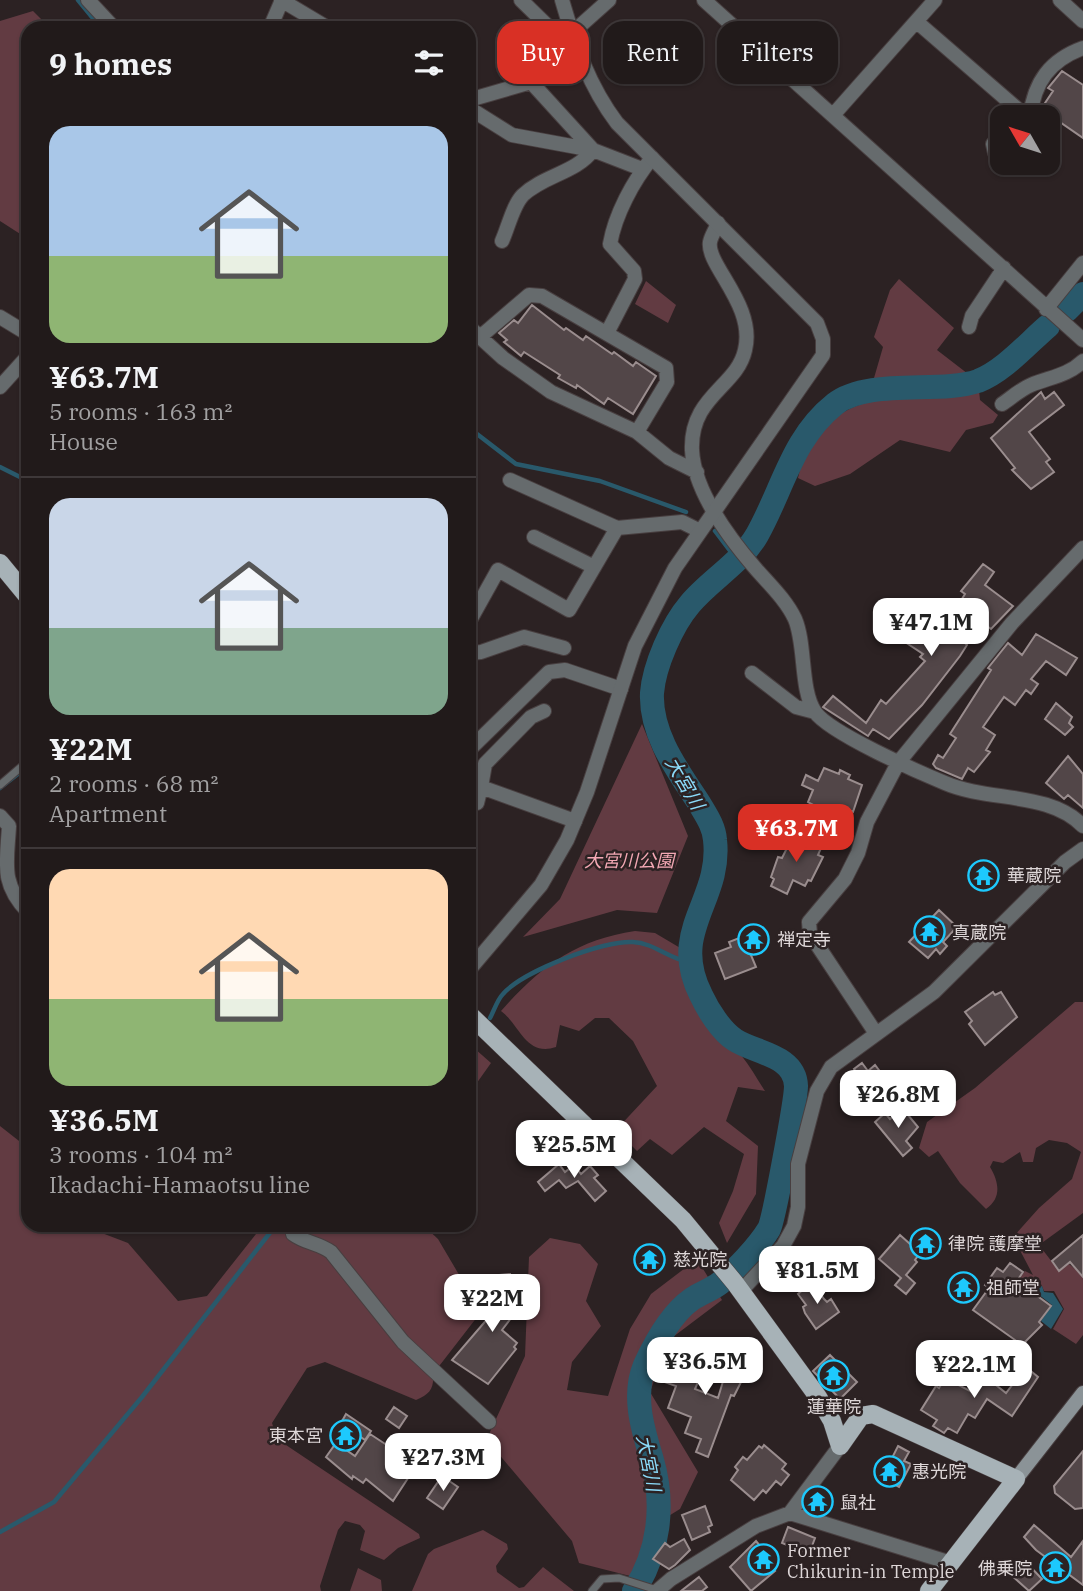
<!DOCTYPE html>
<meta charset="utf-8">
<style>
body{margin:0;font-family:"IBM Plex Serif","Noto Sans JP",serif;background:#2d2727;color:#f1f3f6;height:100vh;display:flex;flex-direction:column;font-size:26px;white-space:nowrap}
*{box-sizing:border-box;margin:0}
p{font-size:23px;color:#a2a1a2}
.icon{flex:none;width:38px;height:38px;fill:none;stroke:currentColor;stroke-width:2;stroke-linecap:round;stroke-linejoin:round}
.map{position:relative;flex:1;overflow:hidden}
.sheet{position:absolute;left:21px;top:21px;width:455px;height:1211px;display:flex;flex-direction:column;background:#211a1a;border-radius:21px;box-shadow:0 2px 5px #0004,0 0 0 2px #3e3839}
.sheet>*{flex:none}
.banner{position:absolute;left:497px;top:21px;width:480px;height:63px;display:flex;gap:14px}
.needle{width:46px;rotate:309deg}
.tools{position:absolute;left:990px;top:105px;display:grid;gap:14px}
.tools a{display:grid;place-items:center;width:70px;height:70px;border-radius:14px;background:#211a1a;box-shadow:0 2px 5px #0004,0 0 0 2px #3e3839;font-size:35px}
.price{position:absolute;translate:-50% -60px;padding:0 16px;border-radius:14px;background:#fff;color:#222;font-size:23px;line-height:46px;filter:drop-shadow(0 2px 4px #0008)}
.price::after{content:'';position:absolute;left:50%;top:42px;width:21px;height:16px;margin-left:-10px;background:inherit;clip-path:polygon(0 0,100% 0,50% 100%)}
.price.current{background:#d93025;color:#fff}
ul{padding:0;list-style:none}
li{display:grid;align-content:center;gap:14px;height:371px;padding:0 28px}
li+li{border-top:2px solid #3e3839}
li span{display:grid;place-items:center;height:217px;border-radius:21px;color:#555}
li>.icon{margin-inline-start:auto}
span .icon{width:126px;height:126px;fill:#fffc;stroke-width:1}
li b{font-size:30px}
h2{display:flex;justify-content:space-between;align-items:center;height:84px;padding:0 28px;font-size:30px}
.tag{padding:0 24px;border-radius:21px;background:#211a1a;box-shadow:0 2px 5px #0004,0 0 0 2px #3e3839;font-size:24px;line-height:63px}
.tag.current{background:#d93025;color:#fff}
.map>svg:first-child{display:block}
.green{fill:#623b42}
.water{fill:#29596b}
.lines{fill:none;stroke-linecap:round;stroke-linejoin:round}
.stream{stroke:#29596b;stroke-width:4.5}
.river{stroke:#29596b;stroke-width:24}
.building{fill:#524648;stroke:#9a8d8e;stroke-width:2}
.service-casing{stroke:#483f40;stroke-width:9}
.minor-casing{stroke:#483f40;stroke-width:16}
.tertiary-casing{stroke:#483f40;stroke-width:16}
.secondary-casing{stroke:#483f40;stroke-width:16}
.primary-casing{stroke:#483f40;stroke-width:19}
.service{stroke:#666b6d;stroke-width:7}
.minor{stroke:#666b6d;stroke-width:14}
.tertiary{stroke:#666b6d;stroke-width:14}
.secondary{stroke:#8b9397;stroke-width:14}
.primary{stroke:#a7b2b7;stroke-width:18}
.labels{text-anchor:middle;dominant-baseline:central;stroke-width:5;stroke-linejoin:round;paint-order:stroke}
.park-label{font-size:18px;font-style:italic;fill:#f3a8b4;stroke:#2c2223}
.poi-label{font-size:18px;fill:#ded7d8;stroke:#2c2223;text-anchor:start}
.water-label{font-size:19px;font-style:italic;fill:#8bdbfa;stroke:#2c2223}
</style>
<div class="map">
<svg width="1083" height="1591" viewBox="0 0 1083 1591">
<rect width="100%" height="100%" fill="#2c2223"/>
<path class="green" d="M33 11 50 28H28V239L0 221V21Z
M899 279 954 328 937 350 972 377 927 380 874 378 883 347 874 337 890 290Z
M646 281 676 305 668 323 635 304Z
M979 390 980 400 998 415 993 423 966 430 950 452 900 440 850 474 815 486 798 478C820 385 905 397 979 390Z
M642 724 688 836 657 913 617 910 523 937 560 899Z
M635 931 655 933 682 949C682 993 715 1022 741 1055 750 1066 757 1079 765 1091L738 1087 726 1121 758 1146 756 1194 727 1243 719 1223 733 1191 744 1154 704 1127 672 1155 650 1139 637 1151 616 1130 657 1086 633 1041 609 1018H595L579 1031 560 1025 556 1047C526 1057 520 1025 501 1011 540 967 575 940 635 931Z
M1075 1002H1083V1213L1039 1245 1059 1271 1069 1264 1083 1276V1335L1076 1344 1053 1329 1064 1309 1054 1291H1044L1041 1284 1028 1291 1015 1285 1025 1271 1033 1275 1013 1237 1039 1208 1072 1179 1081 1152 1067 1143 1049 1140 1036 1148 1033 1162H1023L1020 1152 1003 1163 993 1161 990 1167C999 1182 1002 1198 986 1209L960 1183 938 1151 929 1157 919 1148 927 1122 975 1088Z
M474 1048 491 1063 469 1094V1051Z
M0 1126 28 1148V1225H81L128 1243 178 1301 207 1296 263 1225H423L438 1239 481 1312 433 1374C434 1389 430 1394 416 1400L325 1362 307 1368 272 1423 277 1439 419 1534 420 1538 398 1548 384 1560 360 1550 365 1531 360 1525 345 1521 338 1530 320 1586 321 1591H0Z
M550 1238 580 1244 598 1264 586 1301 601 1326 572 1362 567 1390 608 1396 630 1329 651 1294 697 1259 722 1300 669 1340 650 1392 698 1472 680 1509 654 1525 639 1575 634 1577 579 1563 572 1541 492 1446 490 1432 525 1356 529 1257Z
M483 1530 507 1544 508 1549 496 1566 497 1572 519 1588 524 1587 543 1567 574 1591H412L428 1554 434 1549Z
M358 1568 381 1580 382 1591H350Z"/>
<path class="water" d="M1042 1286 1044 1292 1053 1293 1063 1309 1051 1329 1041 1321 1052 1305 1033 1290Z"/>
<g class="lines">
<path class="stream" d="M78 0 101 28
M469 435 477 434 516 464 600 481 686 512
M0 467 28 481
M715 531 737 560
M0 788 28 766
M490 1018C494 1011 497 1000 503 994 523 971 604 940 633 942 654 943 669 959 689 962
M0 1532 54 1502 142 1397 276 1225"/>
<path class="river" d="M1067 310 1083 294
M634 1591C659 1552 665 1505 652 1460 643 1430 632 1396 645 1365 655 1343 672 1313 692 1299 701 1293 711 1290 720 1283 736 1270 758 1247 769 1229 774 1219 796 1100 796 1086 795 1055 755 1053 735 1040 721 1031 708 1010 701 995 668 930 722 901 715 840 714 826 706 815 699 803 678 771 650 734 652 693 654 666 672 625 690 604 710 580 741 563 757 535 783 489 792 438 835 404 868 378 940 394 978 381 1004 371 1028 343 1048 326"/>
</g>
<path class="building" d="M1062 71 1083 85V138L1041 109 1053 91 1048 88Z
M532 305 564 330 566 328 583 340 586 336 612 354 614 352 633 366 636 362 656 376 633 414 608 398 604 404 577 385 576 388 558 378 560 375 524 352 521 356 504 342 507 340 499 333 514 320 518 323Z
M1041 392 1045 399 1054 392 1064 405 1029 432 1050 459 1046 462 1054 472 1031 489 1012 470 1015 468 991 438Z
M983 564 994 572 985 585 1013 606 991 629 976 618 962 640 967 645 960 656 922 705 889 739 873 729 868 736 823 707 833 696 866 723 881 700 886 704 925 661 920 657 923 654 905 642 921 619 941 633 965 594 961 591Z
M1036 634 1077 658 1066 675 1046 661 1031 679 1038 684 1031 694 1026 690 1015 705 1004 697 983 727 995 735 986 750 990 752 974 772 968 768 962 779 936 768 933 764 938 755 943 758 956 738 950 734 991 670 988 668 1008 643 1022 655Z
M1056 703 1072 717 1069 723 1073 727 1065 735 1045 719Z
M1068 756 1083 774V808L1068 795 1064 799 1046 783Z
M824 768 839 774 840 770 850 775 848 779 862 785 853 812 846 809 836 830 811 818 817 807 808 802 813 790 802 785 806 775 818 781Z
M794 834 821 848 818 855 823 857 811 881 808 880 805 886 793 880 787 894 771 886 774 879 771 877 778 857 782 858Z
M939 910 957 927 943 942 947 946 940 954 936 949 928 958 909 942Z
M762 929 766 941 748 948 756 967 725 979 715 953 731 947 729 942Z
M993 992 995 995 1001 992 1017 1017 985 1045 969 1024 972 1021 965 1012Z
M862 1063 868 1071 875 1065 888 1082 861 1106 847 1088 860 1077 854 1069Z
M903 1109 918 1127 906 1141 912 1148 903 1156 875 1122 885 1113 890 1119Z
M559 1164 565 1172 574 1165 581 1174 590 1166 598 1175 594 1178 606 1191 595 1201 578 1181 566 1188 559 1180 545 1191 538 1182Z
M900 1235 920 1253 915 1260 917 1262 906 1275 915 1283 906 1294 895 1285 901 1278 879 1259Z
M1083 1235V1277L1070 1262 1059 1271 1052 1261Z
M1010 1263 1023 1272 1017 1281 1051 1306 1039 1322 1042 1325 1022 1345 973 1310 989 1288 985 1285 997 1268 1003 1272Z
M510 1274 512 1291 519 1297 512 1304 518 1309 502 1330 517 1343 514 1347 516 1349 488 1384 452 1360 495 1310 488 1304 491 1301 489 1276Z
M812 1282 824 1299 827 1302 831 1299 839 1312 816 1329 805 1313 803 1307 806 1305 798 1294Z
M742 1341 755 1346 743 1378 734 1396 731 1395 708 1457 696 1452 701 1439 685 1433 691 1417 668 1408 676 1386 653 1378 660 1359 673 1363 671 1372 698 1382 695 1389 718 1398 734 1345 740 1347Z
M830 1355 857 1382 840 1399 813 1371Z
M1026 1367 1038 1377 1012 1416 987 1399 975 1418 968 1414 957 1433 948 1428 944 1433 933 1426 937 1420 921 1410 936 1386 939 1388 945 1378 974 1393 987 1378 1006 1393Z
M394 1407 407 1416 399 1428 386 1419Z
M346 1414 371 1431 365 1440 341 1423Z
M370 1434 405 1457 421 1438 438 1452 422 1471 416 1466 393 1501 366 1479 363 1483 353 1476 352 1479 326 1457 336 1443 355 1456Z
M764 1445 786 1464 782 1469 789 1475 781 1485 776 1481 766 1493 763 1490 754 1500 731 1480 738 1470 735 1467 743 1457 747 1460 759 1446 762 1448Z
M898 1446 909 1452 904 1461 911 1464 899 1487 882 1478Z
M1083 1451V1508L1075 1509 1055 1493 1054 1486Z
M442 1476 458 1487 443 1509 427 1498Z
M705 1506 712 1525 708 1527 710 1532 692 1540 682 1515Z
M1034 1525 1071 1557 1083 1541V1585L1036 1550 1024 1537Z
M788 1527 815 1538 809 1554 782 1543Z
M684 1539 690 1550 675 1565 669 1569 653 1559 665 1543 670 1547Z
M756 1541 774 1563 770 1566 775 1571 751 1591 730 1567Z
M1024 1560 1042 1579 1029 1591 1010 1574Z
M699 1577 707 1587 702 1591H681Z"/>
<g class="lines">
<defs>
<path id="service" d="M0 785 28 761
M592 1591 602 1579 619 1578 657 1590"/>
<path id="minor" d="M88 0 114 28
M281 0 328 28
M521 0 564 42
M704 0 1083 340
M1060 0 1083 21
M917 22 1021 112
M270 28 282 0
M469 100 531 82
M469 108 512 135 593 150 642 169
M834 114 935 0
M1030 117C1034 82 1050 60 1083 48
M1003 133 993 144 995 153 1003 159
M593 150 531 82 572 33 609 0
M1007 163 1013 168 1018 163
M718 223C716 229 711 236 710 242 706 265 756 305 745 350 737 387 690 396 692 450 694 491 730 539 756 569 770 585 786 600 795 619 806 645 800 690 815 712 830 733 918 772 945 783 989 802 1049 791 1083 826
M502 241C508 228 513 205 523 195 544 175 576 173 593 150
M1046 309 1083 263
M0 317 28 334
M469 327 503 358 551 392 637 432 669 458 697 472
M969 327 972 316 1004 268
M607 333 635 279 634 271 610 244C615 215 633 181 652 158
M480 337 529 295 542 296 666 368 667 382 637 432
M0 387 28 356
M1002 404C1011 398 1021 389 1031 385 1050 377 1067 376 1083 361
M510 480 617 528
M534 537 594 567
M469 622 498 570 569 610 617 528 682 522 698 530
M469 653 481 652 524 637 564 648
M752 673 796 707 815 712
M544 711 531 717 485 764 481 787 575 821
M469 750 549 672 565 670 621 689
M477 803 481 787
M0 816 9 826C7 863 0 883 28 912
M875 1032 810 934 809 922 845 879 858 853 867 822 898 763 1012 623 1083 548
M293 1234C305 1243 319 1243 331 1252L403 1342 489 1422
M741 1291 783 1246 794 1226 798 1207V1164L817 1091 831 1067 934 992 1065 862 1083 849
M790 1513 951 1563
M657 1591 671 1579 756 1526 790 1513 840 1446"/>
<path id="tertiary" d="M469 970 541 885 567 840 587 792 635 646 675 568 823 355V339L817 323 617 123C589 86 575 45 562 0"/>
<path id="secondary" d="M1016 1479 1083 1393"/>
<path id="primary" d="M0 563 28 597
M469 1014 683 1220 735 1283 818 1397 832 1421 840 1446
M840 1446 861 1416 873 1414 1016 1479 929 1591"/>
</defs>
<use href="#service" class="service-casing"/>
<use href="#minor" class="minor-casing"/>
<use href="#tertiary" class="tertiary-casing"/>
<use href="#secondary" class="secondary-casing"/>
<use href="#primary" class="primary-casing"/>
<use href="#service" class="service"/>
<use href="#minor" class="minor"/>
<use href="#tertiary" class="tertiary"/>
<use href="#secondary" class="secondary"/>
<use href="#primary" class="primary"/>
</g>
<defs>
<symbol id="temple-ring" viewBox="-11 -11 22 22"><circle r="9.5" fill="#2c2223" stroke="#1dc9fd" stroke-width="1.5"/><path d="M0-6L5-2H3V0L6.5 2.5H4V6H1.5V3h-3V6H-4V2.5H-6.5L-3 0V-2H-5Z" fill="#1dc9fd"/></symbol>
</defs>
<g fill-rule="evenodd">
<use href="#temple-ring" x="966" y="858" width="35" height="35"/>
<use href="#temple-ring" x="912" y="914" width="35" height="35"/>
<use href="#temple-ring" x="736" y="922" width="35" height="35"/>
<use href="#temple-ring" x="908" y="1226" width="35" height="35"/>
<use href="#temple-ring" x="632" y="1242" width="35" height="35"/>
<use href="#temple-ring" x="946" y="1270" width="35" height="35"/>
<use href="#temple-ring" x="816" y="1358" width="35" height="35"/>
<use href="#temple-ring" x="328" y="1418" width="35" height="35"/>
<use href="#temple-ring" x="872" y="1454" width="35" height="35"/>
<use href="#temple-ring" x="800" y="1484" width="35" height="35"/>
<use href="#temple-ring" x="746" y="1542" width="35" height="35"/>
<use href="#temple-ring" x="1038" y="1550" width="35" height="35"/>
</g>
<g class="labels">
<g class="park-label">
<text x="629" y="860">大宮川公園</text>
</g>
<g class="poi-label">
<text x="1007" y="875">華蔵院</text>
<text x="952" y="932">真蔵院</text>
<text x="777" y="939">禅定寺</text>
<text x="948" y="1243">律院 護摩堂</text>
<text x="673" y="1259">慈光院</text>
<text x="986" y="1287">祖師堂</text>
<text x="834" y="1406" text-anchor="middle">蓮華院</text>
<text x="323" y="1435" text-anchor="end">東本宮</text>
<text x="912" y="1471">惠光院</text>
<text x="840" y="1502">鼠社</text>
<text x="787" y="1550">Former<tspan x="787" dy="21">Chikurin-in Temple</tspan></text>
<text x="1032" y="1568" text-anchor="end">佛乗院</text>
</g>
<g class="water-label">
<text transform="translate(685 783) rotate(60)">大宮川</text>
<text transform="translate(649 1463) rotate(79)">大宮川</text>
</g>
</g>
</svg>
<div class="tools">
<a><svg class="needle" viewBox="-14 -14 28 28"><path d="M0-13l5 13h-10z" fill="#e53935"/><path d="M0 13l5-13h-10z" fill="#a2a1a2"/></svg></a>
</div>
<b class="price" style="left:931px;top:658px">¥47.1M</b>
<b class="price current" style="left:796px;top:864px">¥63.7M</b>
<b class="price" style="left:898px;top:1130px">¥26.8M</b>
<b class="price" style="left:574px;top:1180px">¥25.5M</b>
<b class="price" style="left:817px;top:1306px">¥81.5M</b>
<b class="price" style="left:492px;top:1334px">¥22M</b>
<b class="price" style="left:705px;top:1397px">¥36.5M</b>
<b class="price" style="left:974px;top:1400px">¥22.1M</b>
<b class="price" style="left:443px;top:1493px">¥27.3M</b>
<div class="banner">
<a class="tag current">Buy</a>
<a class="tag">Rent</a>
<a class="tag">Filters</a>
</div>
<section class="sheet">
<h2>9 homes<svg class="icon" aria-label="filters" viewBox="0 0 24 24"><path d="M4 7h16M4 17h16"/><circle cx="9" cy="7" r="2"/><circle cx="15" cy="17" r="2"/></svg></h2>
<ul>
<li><span style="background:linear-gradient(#a9c7e8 60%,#8fb573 0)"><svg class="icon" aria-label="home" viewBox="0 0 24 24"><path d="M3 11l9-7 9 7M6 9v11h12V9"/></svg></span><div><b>¥63.7M</b><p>5 rooms · 163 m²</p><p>House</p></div></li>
<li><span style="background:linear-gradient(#c9d6e8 60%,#7fa58c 0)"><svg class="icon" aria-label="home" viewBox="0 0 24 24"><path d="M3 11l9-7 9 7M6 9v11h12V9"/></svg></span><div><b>¥22M</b><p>2 rooms · 68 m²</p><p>Apartment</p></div></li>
<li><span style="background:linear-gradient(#ffd9b3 60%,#8fb573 0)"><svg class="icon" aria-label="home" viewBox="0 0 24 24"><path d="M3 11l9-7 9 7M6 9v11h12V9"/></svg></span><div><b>¥36.5M</b><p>3 rooms · 104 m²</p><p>Ikadachi-Hamaotsu line</p></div></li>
</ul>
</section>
</div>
